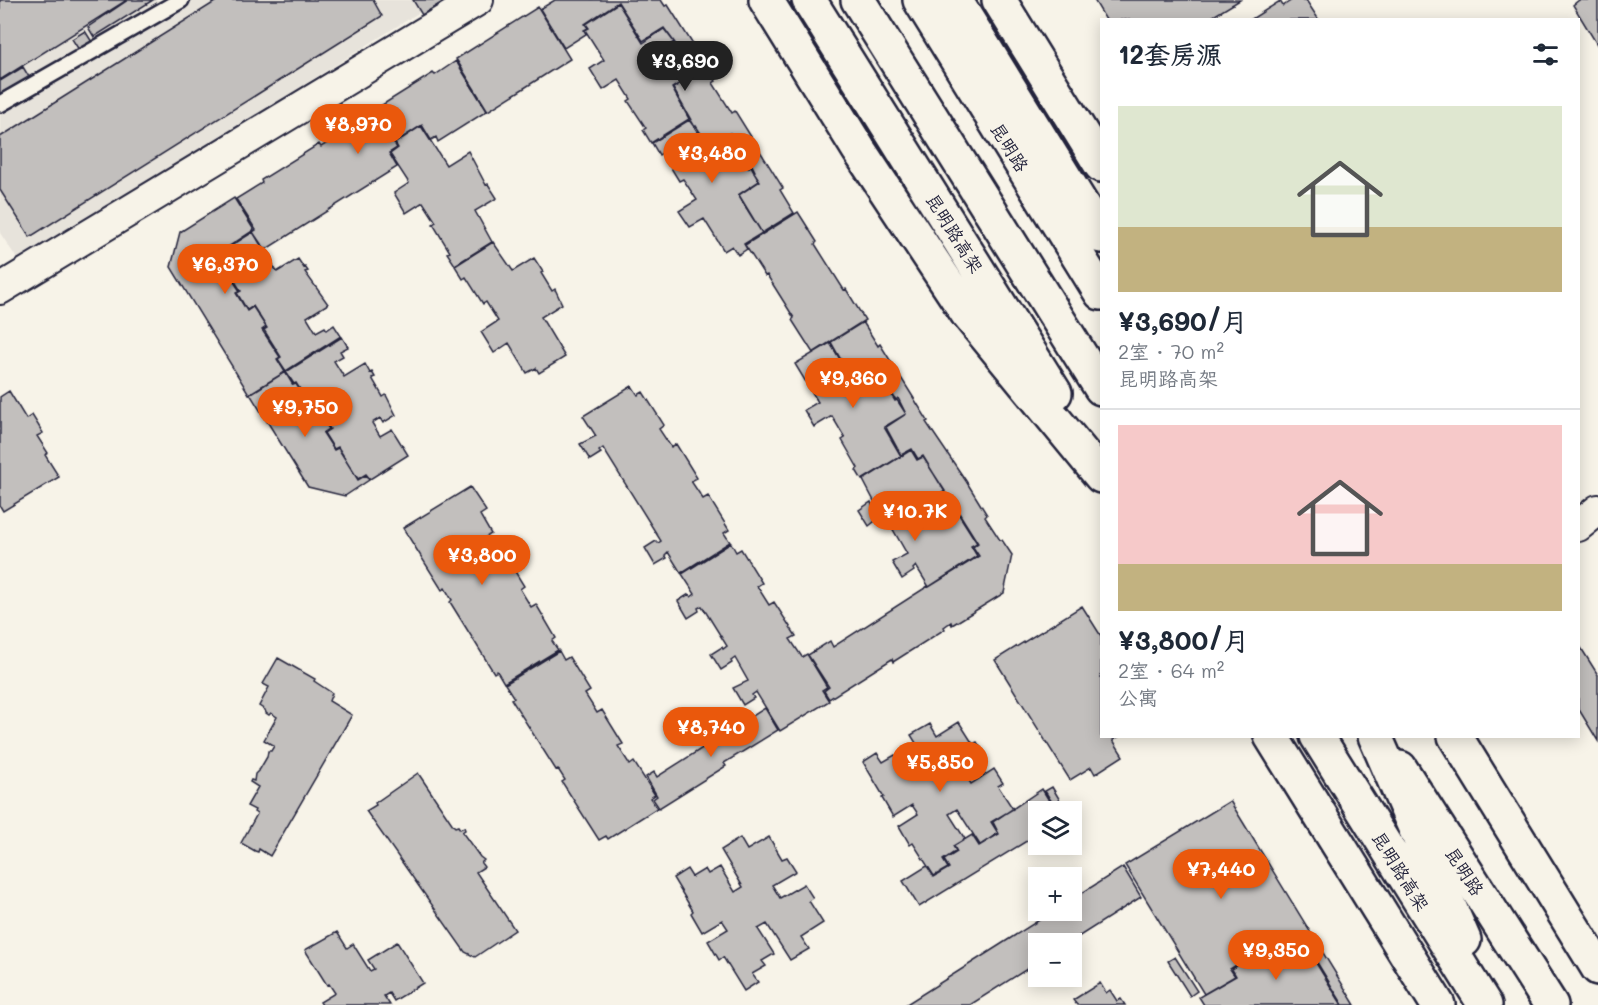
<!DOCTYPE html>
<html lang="zh">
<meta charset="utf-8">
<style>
body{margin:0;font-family:Mali,"LXGW WenKai TC",sans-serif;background:#f6f6f7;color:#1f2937;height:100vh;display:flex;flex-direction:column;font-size:22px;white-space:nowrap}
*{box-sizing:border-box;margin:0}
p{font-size:20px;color:#747a83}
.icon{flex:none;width:33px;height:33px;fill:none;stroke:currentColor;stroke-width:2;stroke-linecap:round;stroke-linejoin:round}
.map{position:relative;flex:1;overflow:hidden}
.sheet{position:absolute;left:1100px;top:18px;width:480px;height:720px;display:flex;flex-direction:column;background:#fff;border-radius:0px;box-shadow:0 3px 15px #0003}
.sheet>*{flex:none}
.controls{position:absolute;left:1028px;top:801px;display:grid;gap:12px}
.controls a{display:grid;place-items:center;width:54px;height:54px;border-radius:0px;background:#fff;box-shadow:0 3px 15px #0003;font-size:30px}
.price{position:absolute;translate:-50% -51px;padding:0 14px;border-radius:21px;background:#ea580c;color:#fff;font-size:20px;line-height:39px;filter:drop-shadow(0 2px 3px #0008)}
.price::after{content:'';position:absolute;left:50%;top:36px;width:18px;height:14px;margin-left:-9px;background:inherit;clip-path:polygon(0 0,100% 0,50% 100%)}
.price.current{background:#222;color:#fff}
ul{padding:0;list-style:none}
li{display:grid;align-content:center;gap:12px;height:318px;padding:0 18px}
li+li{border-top:2px solid #e0e1e3}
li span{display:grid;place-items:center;height:186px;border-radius:0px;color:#555}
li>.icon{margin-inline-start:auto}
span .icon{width:108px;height:108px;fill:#fffc;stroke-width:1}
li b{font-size:26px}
h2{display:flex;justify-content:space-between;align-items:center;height:72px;padding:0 18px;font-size:26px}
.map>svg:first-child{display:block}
.built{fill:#e7e3db}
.building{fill:#c2bfbd;stroke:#22223b;stroke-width:1.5}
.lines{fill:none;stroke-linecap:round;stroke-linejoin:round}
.lane-casing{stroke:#22223b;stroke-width:20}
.street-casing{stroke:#22223b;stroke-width:34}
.secondary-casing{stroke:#22223b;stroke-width:38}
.highway-casing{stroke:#22223b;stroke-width:38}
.lane{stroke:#f7f3e8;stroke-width:15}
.street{stroke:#f7f3e8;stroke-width:30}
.secondary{stroke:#f7f3e8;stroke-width:33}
.highway{stroke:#f7f3e8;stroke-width:33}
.labels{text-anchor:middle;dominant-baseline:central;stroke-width:6;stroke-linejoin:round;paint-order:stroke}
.street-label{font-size:18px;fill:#22223b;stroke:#f7f3e8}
</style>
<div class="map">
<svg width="1598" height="1005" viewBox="0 0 1598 1005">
<rect width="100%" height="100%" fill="#f7f3e8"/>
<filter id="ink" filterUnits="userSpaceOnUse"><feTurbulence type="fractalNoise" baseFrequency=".0167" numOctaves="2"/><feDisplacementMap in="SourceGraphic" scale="12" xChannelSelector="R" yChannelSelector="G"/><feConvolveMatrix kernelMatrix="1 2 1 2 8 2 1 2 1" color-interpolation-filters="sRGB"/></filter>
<g filter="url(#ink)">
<path class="built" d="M0 0H439L20 263 0 233Z"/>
<path class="building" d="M0 0H127L0 80Z
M128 0H153L94 37 88 27Z
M218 0H373L382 16 30 237 0 190V137Z
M413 0H446L422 15Z
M555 0H661L665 6 668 5 716 81 713 83 732 113 735 111 783 188 780 190 794 213 762 233 739 195 760 181 754 172 755 171 752 165 749 167 738 149 741 148 730 133 709 146 696 126 695 127 673 88 694 75 686 59 683 61 672 44 675 43 664 28 643 41 618 2 585 24 588 28 584 30 586 34 564 48 540 9Z
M1094 0H1240L1207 20H1106Z
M1292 0H1306L1319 20H1250L1280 1 1283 6Z
M1579 0H1598V46L1573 5Z
M618 3 643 43 664 29 674 42 671 44 682 62 685 60 693 75 672 88 689 119 651 143 643 130 646 128 628 101 631 99 619 80 603 90 590 69 604 60 585 30 589 28 586 24Z
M538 7 570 59 488 111 456 59Z
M85 31 92 42 79 50 72 39Z
M456 61 487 111 438 142 436 137 431 140 422 125 394 143 397 148 389 153 397 167 265 250 253 232 256 230 236 199 262 183 261 180 319 144 321 147 384 108 382 105 433 73 435 75Z
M23 67 29 77 0 97V81Z
M689 120 709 147 729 134 740 147 737 149 748 168 751 166 759 181 738 195 762 233 744 244 747 249 738 255 732 246 724 251 704 219 690 227 679 211 697 200 683 179 679 181 662 153 659 155 652 143Z
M421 126 446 165 468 151 486 185 488 184 497 198 475 211 492 242 455 265 447 253 450 252 433 224 436 222 423 202 406 213 394 193 409 183 390 154 398 148 395 143Z
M234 198 254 230 225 249 228 254 219 259 240 291 236 293 247 311 253 307 266 327 262 330 280 357 277 359 285 372 249 394 171 267 180 232Z
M798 212 817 242 815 244 844 290 846 289 865 320 813 353 792 320 794 318 767 275 765 276 745 245Z
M253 232 277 272 298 259 304 268 305 267 308 271 305 272 328 304 307 317 316 332 325 327 327 330 334 325 341 336 286 371 278 359 281 357 264 330 267 328 253 306 247 310 237 293 241 291 221 259 229 254 226 249Z
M493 242 513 271 534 258 543 272 541 273 552 291 555 289 562 304 541 317 565 357 539 373 536 368 527 373 509 343 494 353 481 332 498 321 486 302 483 304 466 277 463 279 455 266Z
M863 322 878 346 880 344 928 421 926 422 966 481 987 515 985 517 1000 540H1002L1012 555 1004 593 952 625 951 622 944 627 945 629 893 662 892 659 829 699 824 691 829 687 808 655 830 641 833 647 928 586 929 587 979 556 973 547 978 543 956 508 951 512 941 495 945 492 923 456 918 459 912 449 901 455 888 431 886 427 906 414 898 398 896 400 885 383 887 381 884 376 882 377 876 368 853 381 831 342Z
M342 337 348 347 340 351 343 356 334 361 344 377 365 364 370 373 372 372 375 377 372 378 383 397 386 395 396 415 383 423 380 418 372 423 380 436 392 429 408 455 370 479 366 474 358 479 338 447 334 449 324 433 330 429 317 408 313 410 296 383 294 384 286 372Z
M830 343 854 382 876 369 886 381 884 383 895 401 897 400 906 414 884 427 901 456 862 480 856 470 858 468 842 440 845 438 832 416 814 427 804 410 818 402 795 364Z
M285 372 293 385 296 384 313 411 317 409 329 429 323 433 334 450 338 448 358 480 366 475 369 480 345 496 308 487 250 394Z
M632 386 638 395 643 392 664 425 659 429 671 447 676 444 697 478 691 481 703 499 708 496 729 530 724 533 730 542 681 573 668 552 665 555 667 558 655 565 645 548 656 541 658 543 661 541 603 448 599 451 601 453 590 460 580 444 596 436 583 416Z
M9 391 26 419 32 415 43 433 37 436 48 453 45 455 59 477 3 511 0 506V397Z
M911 450 917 460 923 457 945 491 939 495 951 513 956 510 977 543 971 546 977 556 929 587 916 566 913 569 914 571 902 579 892 562 907 554 884 514 869 526 859 510 871 502 872 505 875 503 863 480Z
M470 487 486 511 480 515 491 534 486 537 498 555 503 552 524 586 520 589 531 607 536 604 556 638 552 641 558 650 504 683 497 671 494 673 450 602 452 600 445 588 442 590 403 528Z
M731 543 736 552 741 549 762 583 757 586 769 605 774 602 796 636 790 639 802 657 807 654 827 687 822 690 829 701 780 731 756 692 752 695 754 698 743 705 733 688 748 681 735 658 731 661 732 663 721 670 711 654 722 647 723 649 727 646 702 606 698 608 699 611 688 618 678 601 689 594 691 597 695 594 682 574Z
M1082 606 1101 636V736H1120L1113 740 1123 756 1095 774 1091 767 1070 780 995 660Z
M1578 643 1598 675V741L1578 708Z
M559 651 564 660 569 657 590 691 585 694 597 713 602 710 623 744 618 746 630 765 634 762 655 795 650 798 657 808 608 839 606 836 599 840 562 782 565 780 558 769 556 770 511 699 514 698 505 684Z
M278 658 315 679 314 681 332 693 329 701 352 715 270 856 259 849 258 852 255 851 241 843 257 814 254 812 255 810 247 806 258 787 250 782 251 780 254 781 255 774 260 769 267 757 268 751H271L274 746 264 740 277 717 271 713 269 715 266 713 265 710 259 706 269 687 263 684Z
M765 708 778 730 724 763 726 766 659 808 653 799 657 796 646 777 654 772 657 777Z
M959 722 973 744 977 742 986 756 963 771 971 784 994 769 1003 783 998 786 1013 809 991 822 998 833 980 845 957 809 949 814 965 839 953 846 956 851 943 860 948 868 934 876 913 843 910 845 899 826 918 814 912 805 893 817 882 798 884 797 863 762 877 753 883 762 895 755 899 760 911 752 926 777 934 772 911 735 930 724 937 736Z
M418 773 453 825 455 827 458 826 460 829 464 827 465 830 462 832 480 857 484 860 481 863 484 867 476 872 515 930 475 957 465 952 366 811 376 805 375 803Z
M1052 787 1067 812H1058L1045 791Z
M1042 789 1056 812H1038V834L919 907 903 881 927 866 934 877 949 868 944 860 957 852 954 846 972 835 979 846 999 834 993 822Z
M1230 801 1355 1005H1343L1304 941 1301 943 1296 935 1261 959 1257 952 1230 969 1235 976 1204 994 1125 865Z
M769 837 782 859 787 857 796 871 772 885 780 898 804 884 813 898 809 901 823 923 801 937 809 949 790 960 767 924 758 929 774 954 762 961 766 966 752 974 758 982 744 991 723 957 719 960 708 941 728 929 722 920 702 932 691 913 693 911 673 878 687 869 692 877 705 869 708 874 720 867 735 892 743 887 721 850 740 838 747 850Z
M1123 867 1141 897 1067 944H1038V962L970 1005H905L1055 910H1071V900Z
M337 932 347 948 353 944 370 971 374 969 368 960 397 942 423 983 394 1001 389 993 384 996 390 1005H322L320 1002 335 993 329 984 327 985 305 950Z
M1296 937 1300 944 1303 942 1342 1005H1204L1199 997 1236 976 1232 969 1257 953 1261 960 1292 941 1291 939Z
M1175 957 1197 991 1190 996 1168 961Z
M1100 983 1106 993 1110 990 1117 1001 1121 999 1125 1005H1077L1073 1000Z"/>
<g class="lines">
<defs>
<path id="lane" d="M0 104 181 0"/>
<path id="street" d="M0 289 478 0
M1578 526 1598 510"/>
<path id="secondary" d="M920 0 1101 293
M999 0 1101 165
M1455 736 1598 968
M1400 768 1551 1005"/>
<path id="highway" d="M766 0 859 150 967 313 1101 476
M809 0 1055 393
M858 0 1101 388
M955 0 1101 236
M1271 736 1438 1005
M1317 736 1485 1005
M1375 736 1464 940"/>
</defs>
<use href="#lane" class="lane-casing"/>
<use href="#street" class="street-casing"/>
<use href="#secondary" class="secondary-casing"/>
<use href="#highway" class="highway-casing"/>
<use href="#lane" class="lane"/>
<use href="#street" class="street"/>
<use href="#secondary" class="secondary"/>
<use href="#highway" class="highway"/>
</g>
</g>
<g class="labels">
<g class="street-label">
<text transform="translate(1010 147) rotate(58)">昆明路</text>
<text transform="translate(955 233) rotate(58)">昆明路高架</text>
<text transform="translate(1401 871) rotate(58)">昆明路高架</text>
<text transform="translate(1465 871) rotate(57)">昆明路</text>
</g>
</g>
</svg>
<div class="controls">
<a><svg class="icon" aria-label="layers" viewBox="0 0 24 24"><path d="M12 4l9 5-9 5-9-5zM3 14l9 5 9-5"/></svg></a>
<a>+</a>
<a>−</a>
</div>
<b class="price current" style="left:685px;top:92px">¥3,690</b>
<b class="price" style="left:358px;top:155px">¥8,970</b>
<b class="price" style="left:712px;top:184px">¥3,480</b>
<b class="price" style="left:225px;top:295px">¥6,370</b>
<b class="price" style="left:853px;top:409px">¥9,360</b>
<b class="price" style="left:305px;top:438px">¥9,750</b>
<b class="price" style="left:915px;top:542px">¥10.7K</b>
<b class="price" style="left:482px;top:586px">¥3,800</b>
<b class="price" style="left:711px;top:758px">¥8,740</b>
<b class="price" style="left:940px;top:793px">¥5,850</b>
<b class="price" style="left:1221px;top:900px">¥7,440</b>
<b class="price" style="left:1276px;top:981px">¥9,350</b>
<section class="sheet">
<h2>12套房源<svg class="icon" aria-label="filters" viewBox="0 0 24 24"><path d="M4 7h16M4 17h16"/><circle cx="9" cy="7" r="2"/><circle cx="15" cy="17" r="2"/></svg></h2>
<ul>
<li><span style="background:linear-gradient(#dfe7d0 65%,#c2b280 0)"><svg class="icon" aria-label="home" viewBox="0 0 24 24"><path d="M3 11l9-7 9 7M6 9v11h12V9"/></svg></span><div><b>¥3,690/月</b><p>2室 · 70 m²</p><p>昆明路高架</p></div></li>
<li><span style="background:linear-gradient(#f6c9c9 75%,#c2b280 0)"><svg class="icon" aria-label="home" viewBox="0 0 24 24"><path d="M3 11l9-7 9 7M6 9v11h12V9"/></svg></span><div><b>¥3,800/月</b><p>2室 · 64 m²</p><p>公寓</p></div></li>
</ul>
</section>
</div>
